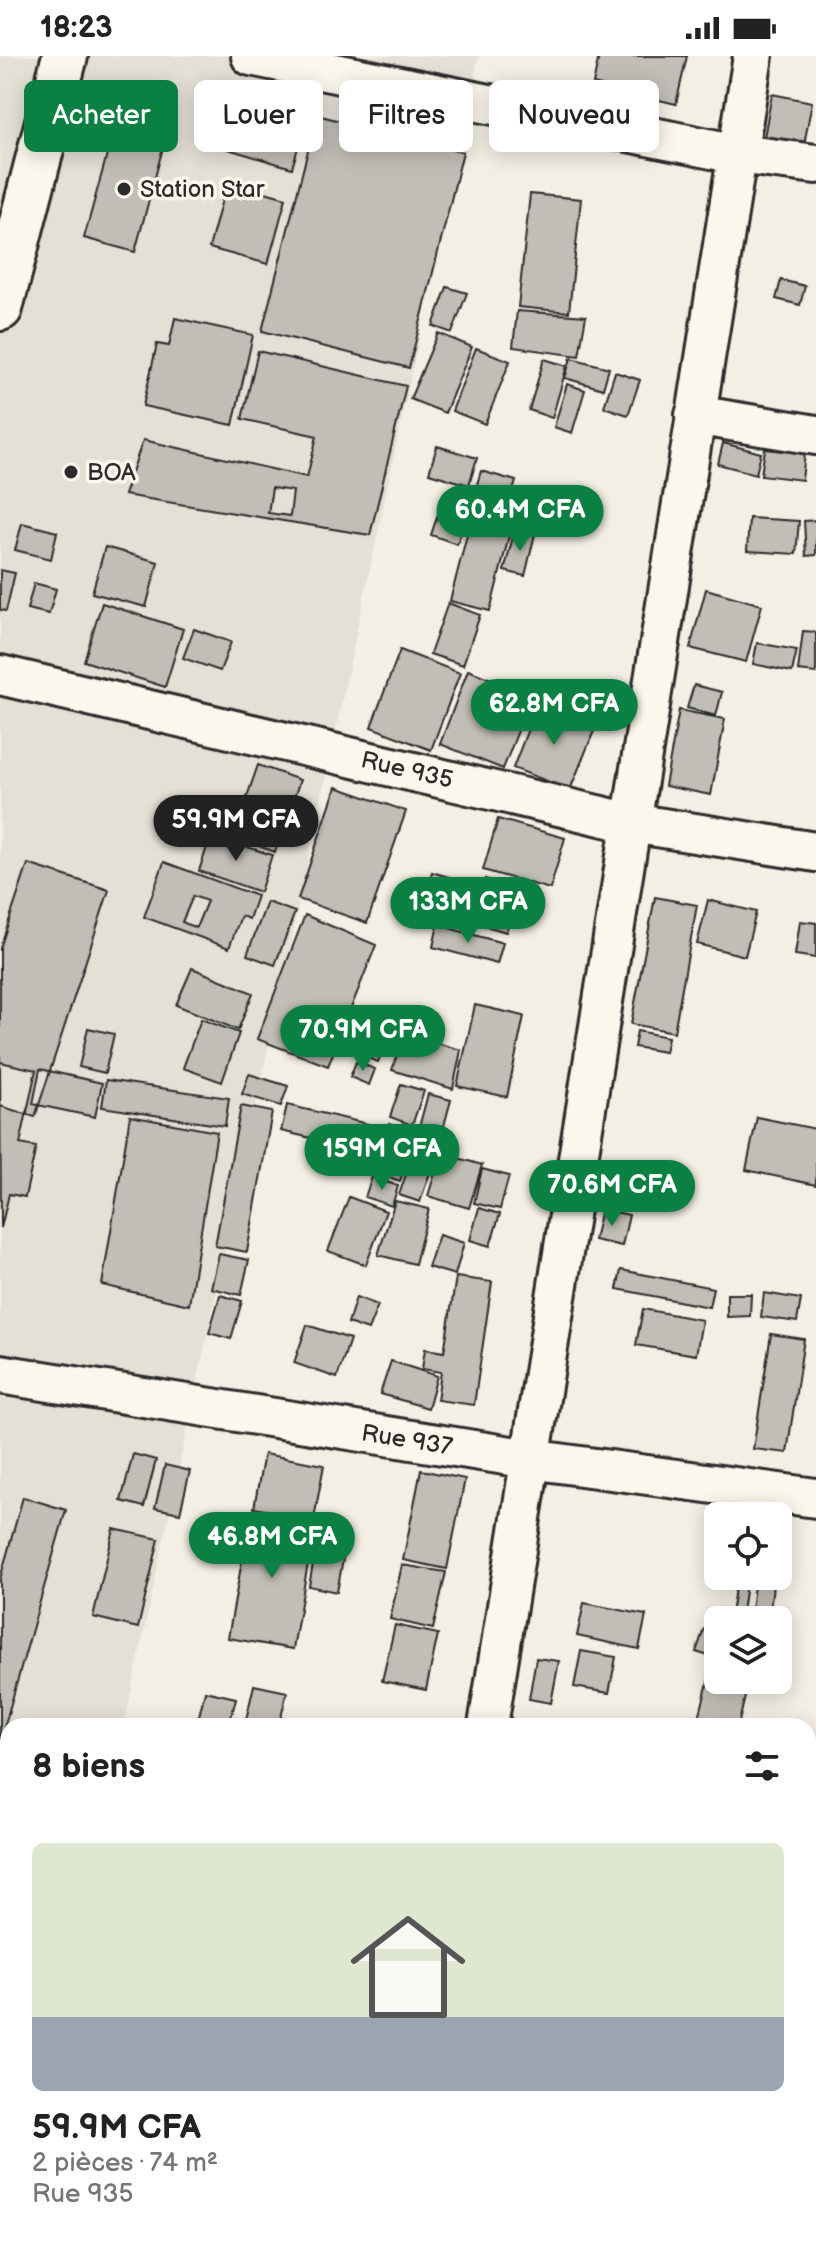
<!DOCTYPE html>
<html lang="fr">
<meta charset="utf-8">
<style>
body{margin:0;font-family:"Balsamiq Sans",sans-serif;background:#f2f2f2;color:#222;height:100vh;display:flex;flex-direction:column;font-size:30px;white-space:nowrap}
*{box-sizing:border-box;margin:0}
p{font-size:26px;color:#767676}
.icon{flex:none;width:44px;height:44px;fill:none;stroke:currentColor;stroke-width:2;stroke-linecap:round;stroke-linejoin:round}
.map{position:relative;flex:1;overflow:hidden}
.drawer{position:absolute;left:0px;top:1662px;width:816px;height:538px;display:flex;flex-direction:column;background:#fff;border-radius:24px 24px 0 0;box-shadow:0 4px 20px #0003}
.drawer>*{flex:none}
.guide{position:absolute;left:24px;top:24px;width:768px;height:72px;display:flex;gap:16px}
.fabs{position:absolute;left:704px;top:1446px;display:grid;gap:16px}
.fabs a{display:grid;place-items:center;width:88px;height:88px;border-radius:12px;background:#fff;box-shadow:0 4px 20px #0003;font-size:40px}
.price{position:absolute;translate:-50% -68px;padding:0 18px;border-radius:28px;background:#0b8043;color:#fff;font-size:26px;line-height:52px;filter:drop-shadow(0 2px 4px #0008)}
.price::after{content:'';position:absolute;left:50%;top:48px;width:24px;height:18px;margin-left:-12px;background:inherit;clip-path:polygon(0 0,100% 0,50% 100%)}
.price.on{background:#222;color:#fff}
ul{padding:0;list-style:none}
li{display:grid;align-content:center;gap:16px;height:424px;padding:0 32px}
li+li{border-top:2px solid #e0e0e0}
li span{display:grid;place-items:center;height:248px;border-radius:12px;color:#555}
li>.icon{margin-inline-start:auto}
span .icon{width:144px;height:144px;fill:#fffc;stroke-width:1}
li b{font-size:34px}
h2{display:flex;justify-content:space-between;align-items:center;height:96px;padding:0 32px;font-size:34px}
.chip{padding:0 28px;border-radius:12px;background:#fff;box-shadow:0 4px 20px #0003;font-size:28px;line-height:72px}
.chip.on{background:#0b8043;color:#fff}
.status{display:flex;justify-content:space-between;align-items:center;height:56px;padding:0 40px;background:#fff;direction:ltr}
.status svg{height:22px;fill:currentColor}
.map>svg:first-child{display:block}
.built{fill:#e4e0d6}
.building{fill:#c0beb6;stroke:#2b2b2b;stroke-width:2;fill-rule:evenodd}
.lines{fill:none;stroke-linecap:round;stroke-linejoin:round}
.street-casing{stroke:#2b2b2b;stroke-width:44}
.secondary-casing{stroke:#2b2b2b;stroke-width:50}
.street{stroke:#fbf7ec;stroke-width:38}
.secondary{stroke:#fbf7ec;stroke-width:44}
.poi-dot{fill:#2b2b2b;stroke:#fbf7ec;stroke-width:3}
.labels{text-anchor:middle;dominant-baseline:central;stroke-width:7;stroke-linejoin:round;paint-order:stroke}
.poi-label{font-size:24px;fill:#2b2b2b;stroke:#fbf7ec;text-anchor:start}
.street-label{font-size:24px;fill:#2b2b2b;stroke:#fbf7ec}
</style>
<div class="status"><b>18:23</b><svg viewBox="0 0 49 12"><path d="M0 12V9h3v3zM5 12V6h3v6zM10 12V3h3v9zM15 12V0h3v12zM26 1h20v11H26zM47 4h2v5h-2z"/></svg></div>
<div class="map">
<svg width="816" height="2199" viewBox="0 0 816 2199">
<rect width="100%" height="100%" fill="#f3efe4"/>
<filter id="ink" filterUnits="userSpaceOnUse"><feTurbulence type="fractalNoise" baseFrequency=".0125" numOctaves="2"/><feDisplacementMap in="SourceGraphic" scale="16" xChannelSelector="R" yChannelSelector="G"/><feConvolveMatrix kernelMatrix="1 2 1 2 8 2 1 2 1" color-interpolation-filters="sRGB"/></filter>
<g filter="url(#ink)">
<path class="built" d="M0 0H479L124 1670H8V2192H674L673 2199H0Z"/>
<path class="building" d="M599 0H687L676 48 593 28Z
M238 37 308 58 292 112 221 91Z
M772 38 812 46 804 89 764 81Z
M119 55 169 69 135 196 84 182Z
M317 59 463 96 409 312 262 275Z
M227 125 286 142 268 208 209 192Z
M530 138 581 143 569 256 518 251Z
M781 224 805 230 800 249 776 243Z
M447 231 467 237 452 277 433 270Z
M517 255 586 260 579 300 513 291Z
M175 262 253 279 233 369 143 350 157 288 169 290Z
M438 277 472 291 445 357 410 343Z
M476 292 510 305 485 368 452 355Z
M258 295 406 330 370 479 124 439 143 384 307 421 317 380 242 363ZM272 432 293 435 290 460 268 457Z
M571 302 609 312 603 333 565 322Z
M544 303 567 310 552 362 529 354Z
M615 316 640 324 628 359 604 351Z
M567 328 585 334 572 377 554 371Z
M723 387 761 397 756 418 718 408Z
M437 390 477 402 469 429 429 417Z
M765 393 805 397 802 424 761 419Z
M481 415 516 425 505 462 470 452Z
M439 455 465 465 457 488 431 479Z
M749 462 799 465 796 498 747 495Z
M471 463 511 472 490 555 450 545Z
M816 464V499L806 500 804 465Z
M22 467 57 476 51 503 15 494Z
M515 473 535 478 525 520 504 515Z
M105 491 158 506 146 551 92 537Z
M0 514 15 517 6 555 0 554Z
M34 527 56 533 49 558 27 553Z
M706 533 762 549 746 606 690 592Z
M102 547 183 573 165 631 84 605Z
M448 547 480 559 463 609 430 598Z
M194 573 231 586 220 615 183 602Z
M803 575 816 576V617L798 615Z
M757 587 797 594 792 616 753 608Z
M400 594 460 617 431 694 371 671Z
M468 614 532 639 503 713 440 688Z
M694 629 722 636 716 660 687 652Z
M538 647 596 670 570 734 513 712Z
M679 654 725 663 711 739 665 730Z
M258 709 300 724 275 796 233 781Z
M336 731 406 755 367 867 298 843Z
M498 763 565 782 550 833 483 814Z
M211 779 272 799 260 836 199 815Z
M164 806 257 840 249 863 241 860 229 892 144 861ZM193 840 207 845 196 872 182 866Z
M28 808 109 834 35 1061 0 1050V892Z
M432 816 479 830 467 869 420 855Z
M485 823 519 833 506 876 472 866Z
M655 841 697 849 674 976 631 968Z
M708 844 756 856 745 900 697 888Z
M267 846 295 856 275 909 247 899Z
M305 859 376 889 328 1010 257 983Z
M800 865 816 867V902L795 899Z
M438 869 503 887 497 908 433 891Z
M192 912 253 937 238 974 176 949Z
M475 949 524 960 507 1041 457 1030Z
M354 953 393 968 378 1006 339 991Z
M201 963 239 977 222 1026 183 1012Z
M88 972 114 978 105 1017 79 1011Z
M637 975 668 981 665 996 634 991Z
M404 978 461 994 453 1033 392 1014Z
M0 1006 36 1014 20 1088 36 1091 25 1141 9 1138 1 1172Z
M356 1006 375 1013 369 1029 350 1021Z
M40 1013 102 1027 95 1061 33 1048Z
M249 1018 288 1030 281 1050 242 1038Z
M106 1024 229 1042 225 1070 102 1051Z
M401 1028 424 1035 412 1069 390 1061Z
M428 1038 451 1044 438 1092 415 1086Z
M287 1049 368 1068 362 1094 281 1075Z
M241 1050 272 1056 247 1196 215 1190Z
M130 1060 217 1076 189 1249 102 1229Z
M757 1061 816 1073V1129L746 1114Z
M389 1068 415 1075 410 1092 385 1085Z
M381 1089 409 1098 400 1125 373 1116Z
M415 1092 436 1099 420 1146 399 1139Z
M441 1097 482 1109 469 1152 428 1140Z
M629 1108 667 1114 661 1152 623 1146Z
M482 1113 509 1120 500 1153 474 1147Z
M372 1121 398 1130 392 1150 365 1141Z
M349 1141 386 1155 366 1209 328 1195Z
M395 1145 429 1153 415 1208 378 1199Z
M479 1152 500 1158 490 1190 470 1184Z
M601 1153 629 1159 622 1190 594 1184Z
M439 1179 464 1187 455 1219 428 1211Z
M219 1198 249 1204 241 1239 211 1232Z
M621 1214 713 1232 709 1251 617 1233Z
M456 1221 492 1226 474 1349 437 1344 441 1316 422 1313 425 1293 444 1296Z
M764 1237 801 1243 797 1266 761 1261Z
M727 1238H751L750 1260 727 1261Z
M220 1239 242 1245 231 1283 209 1277Z
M356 1241 378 1249 368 1274 348 1267Z
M643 1253 702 1264 696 1299 636 1289Z
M307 1269 350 1283 337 1322 294 1307Z
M771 1278 804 1283 787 1397 753 1393Z
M391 1305 437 1320 428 1352 380 1338Z
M133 1398 156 1404 144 1451 121 1445Z
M264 1398 324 1409 314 1463 254 1452Z
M165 1409 190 1415 180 1457 155 1452Z
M421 1414 465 1423 447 1513 403 1504Z
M23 1441 66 1454 0 1686V1523Z
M251 1455 315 1467 293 1593 228 1582Z
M114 1473 159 1483 138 1572 93 1561Z
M317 1486 345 1492 337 1536 309 1530Z
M402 1509 446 1516 433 1573 390 1563Z
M737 1520H747L741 1564H730Z
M755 1520H774L769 1564H750Z
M584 1547 646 1559 639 1593 577 1580Z
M395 1569 438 1578 426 1634 382 1625Z
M704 1573 718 1578V1592L715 1602 696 1596Z
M581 1595 616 1601 609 1637 574 1631Z
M536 1602 559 1605 551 1647 529 1643Z
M712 1610 718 1611V1624H749L738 1670H697Z
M254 1629 287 1636 279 1670 245 1668Z
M205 1635 236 1642 229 1670 198 1664Z
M808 1840 816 1841V1887L808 1886Z
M808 2003 816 2004 815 2037 808 2036Z
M0 2150 8 2151V2192H63L62 2199H0Z
M72 2192H223L222 2199H70Z
M224 2192H338L337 2199H223Z
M450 2192H534L532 2199H449Z
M605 2192H660L659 2199H603Z"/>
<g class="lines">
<defs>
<path id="street" d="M251 0 737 98 816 108
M695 359 816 379
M0 619 631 767 816 796
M0 1318 530 1403 816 1442
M488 1670 753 0
M404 2199 405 2192"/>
<path id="secondary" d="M0 252 65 0
M0 1966 8 1967
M808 2092 816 2093"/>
</defs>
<use href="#street" class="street-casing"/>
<use href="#secondary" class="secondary-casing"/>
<use href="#street" class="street"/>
<use href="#secondary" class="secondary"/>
</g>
</g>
<g class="poi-dot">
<circle cx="124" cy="133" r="8"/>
<circle cx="71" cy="416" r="8"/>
</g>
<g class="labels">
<g class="poi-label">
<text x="140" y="133">Station Star</text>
<text x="87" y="416">BOA</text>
</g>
<g class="street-label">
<text transform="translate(407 714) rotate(13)">Rue 935</text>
<text transform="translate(407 1384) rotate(9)">Rue 937</text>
</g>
</g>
</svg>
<div class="fabs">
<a><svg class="icon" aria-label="locate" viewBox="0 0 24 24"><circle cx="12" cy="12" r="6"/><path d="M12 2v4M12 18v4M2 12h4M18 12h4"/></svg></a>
<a><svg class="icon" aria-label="layers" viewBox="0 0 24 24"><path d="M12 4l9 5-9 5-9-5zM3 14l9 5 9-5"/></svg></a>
</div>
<b class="price" style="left:520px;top:497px">60.4M CFA</b>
<b class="price" style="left:554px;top:691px">62.8M CFA</b>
<b class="price on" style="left:236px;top:807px">59.9M CFA</b>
<b class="price" style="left:468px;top:889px">133M CFA</b>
<b class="price" style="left:363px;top:1017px">70.9M CFA</b>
<b class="price" style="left:382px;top:1136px">159M CFA</b>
<b class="price" style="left:612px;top:1172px">70.6M CFA</b>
<b class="price" style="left:272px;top:1524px">46.8M CFA</b>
<div class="guide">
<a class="chip on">Acheter</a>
<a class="chip">Louer</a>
<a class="chip">Filtres</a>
<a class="chip">Nouveau</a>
</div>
<section class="drawer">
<h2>8 biens<svg class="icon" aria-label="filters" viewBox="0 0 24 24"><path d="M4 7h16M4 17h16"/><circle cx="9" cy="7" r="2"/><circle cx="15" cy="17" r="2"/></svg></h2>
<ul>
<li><span style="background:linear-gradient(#dfe7d0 70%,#9aa5b1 0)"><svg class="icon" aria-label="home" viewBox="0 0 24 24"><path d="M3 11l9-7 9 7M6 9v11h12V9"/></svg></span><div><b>59.9M CFA</b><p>2 pièces · 74 m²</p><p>Rue 935</p></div></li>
</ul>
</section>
</div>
